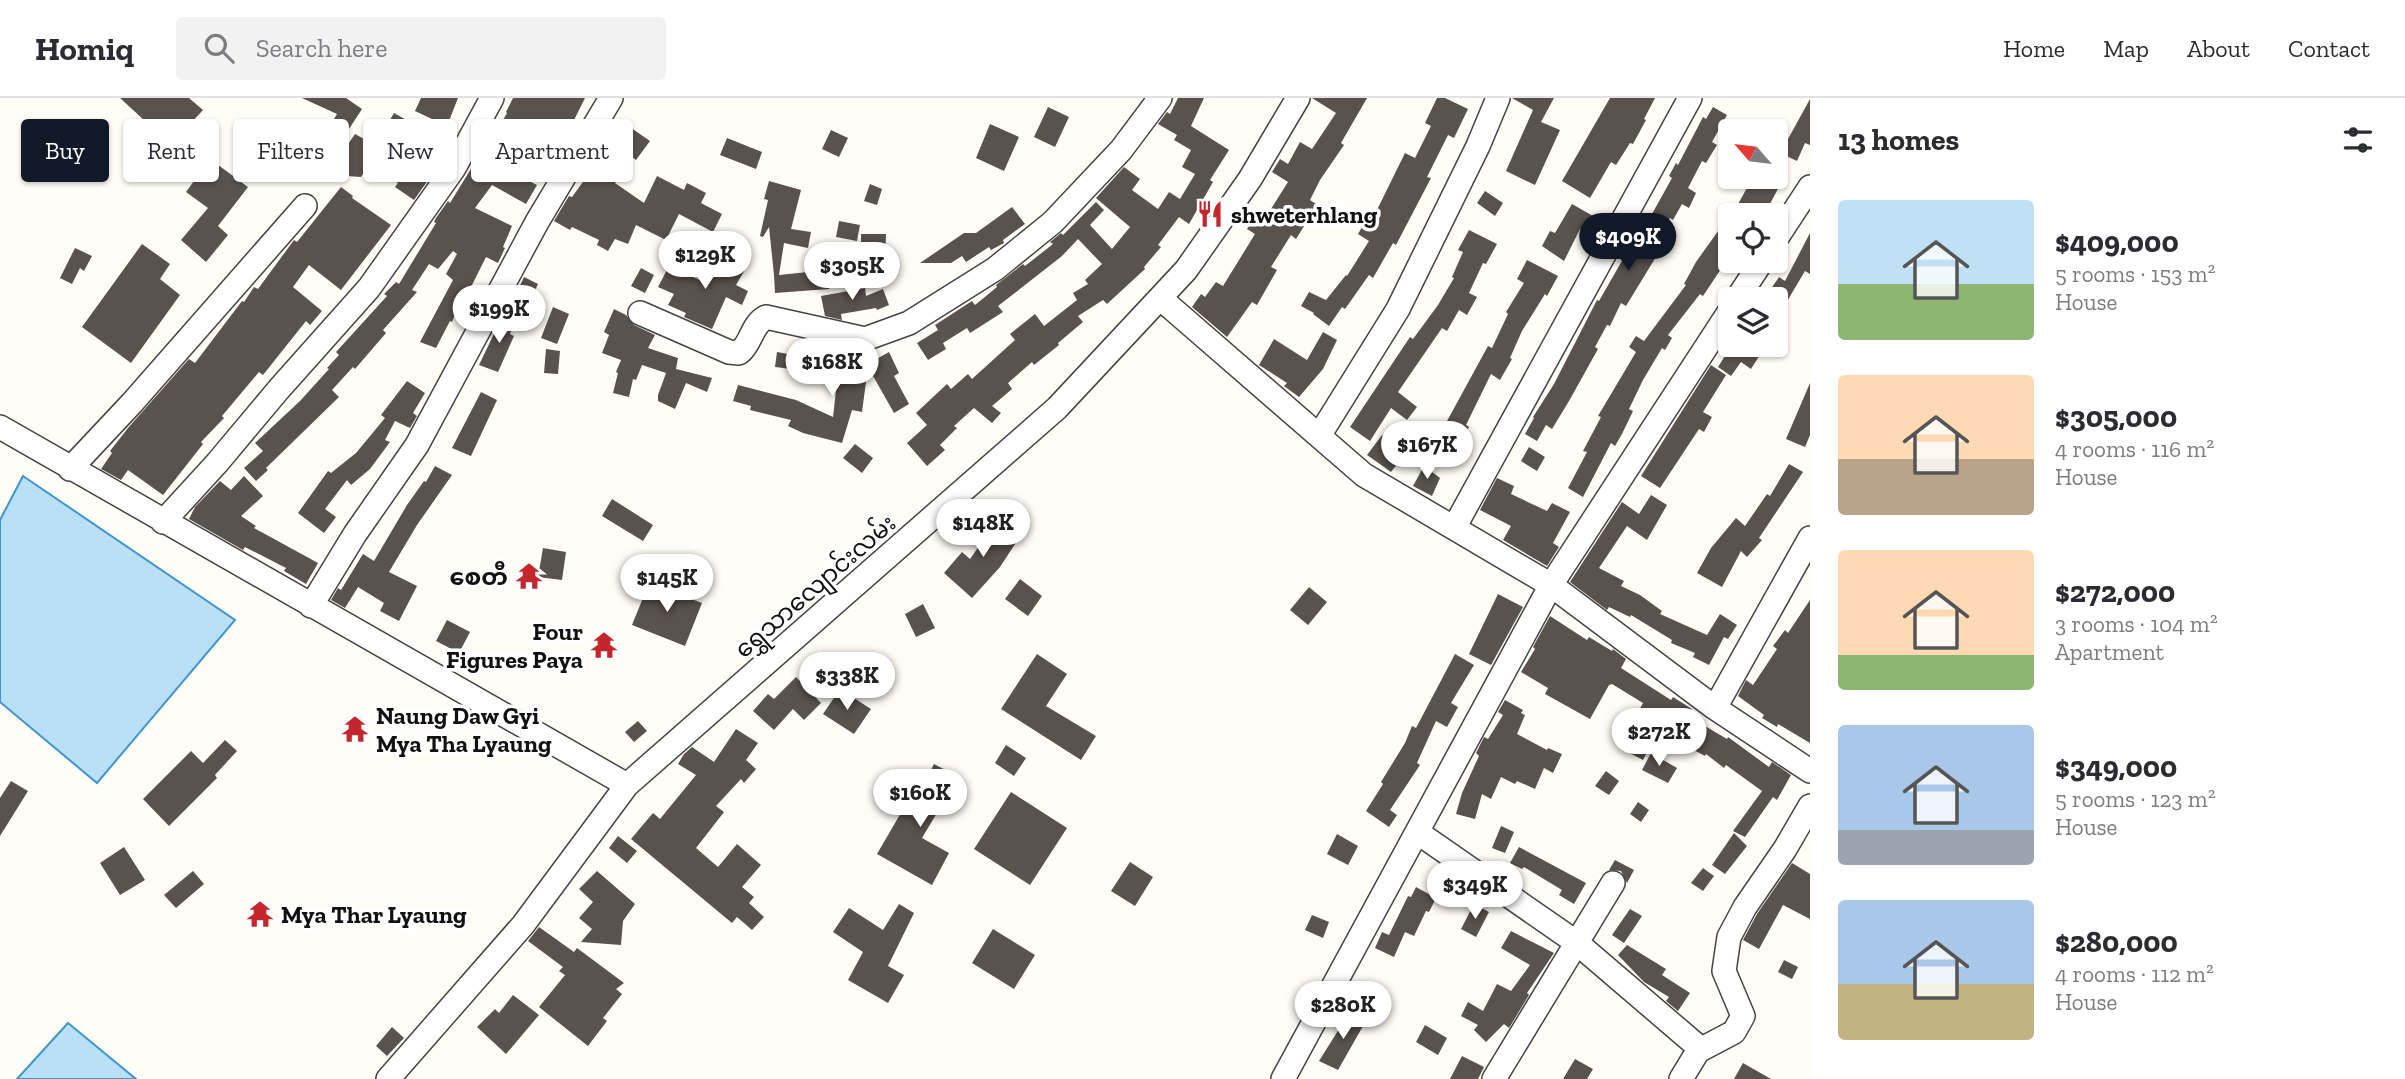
<!DOCTYPE html>
<meta charset="utf-8">
<style>
body{margin:0;font-family:"Zilla Slab","Noto Sans Myanmar",serif;background:#f2f2f3;color:#2b2b33;height:100vh;display:flex;flex-direction:column;font-size:26px;white-space:nowrap}
*{box-sizing:border-box;margin:0}
p{font-size:23px;color:#7c7c81}
.icon{flex:none;width:38px;height:38px;fill:none;stroke:currentColor;stroke-width:2;stroke-linecap:round;stroke-linejoin:round}
.map{position:relative;flex:1;overflow:hidden}
.details{display:flex;flex-direction:column;background:#fff;width:595px}
.details>*{flex:none}
.banner{position:absolute;left:21px;top:21px;width:665px;height:63px;display:flex;gap:14px}
.needle{width:46px;rotate:298deg}
.fabs{position:absolute;left:1718px;top:21px;display:grid;gap:14px}
.fabs a{display:grid;place-items:center;width:70px;height:70px;border-radius:7px;background:#fff;box-shadow:0 2px 5px #0004;font-size:35px}
.price{position:absolute;translate:-50% -60px;padding:0 16px;border-radius:24px;background:#fff;color:#222;font-size:23px;line-height:46px;filter:drop-shadow(0 2px 4px #0008)}
.price::after{content:'';position:absolute;left:50%;top:42px;width:21px;height:16px;margin-left:-10px;background:inherit;clip-path:polygon(0 0,100% 0,50% 100%)}
.price.current{background:#111827;color:#fff}
ul{padding:0;list-style:none}
li{display:flex;align-items:center;gap:21px;height:175px;padding:0 28px}
li span{display:grid;place-items:center;flex:none;width:196px;height:140px;border-radius:7px;color:#555}
li>.icon{margin-inline-start:auto}
span .icon{width:84px;height:84px;fill:#fffc;stroke-width:1}
li b{font-size:30px}
h2{display:flex;justify-content:space-between;align-items:center;height:84px;padding:0 28px;font-size:30px}
.tag{padding:0 24px;border-radius:7px;background:#fff;box-shadow:0 2px 5px #0004;font-size:24px;line-height:63px}
.tag.current{background:#111827;color:#fff}
header{display:flex;align-items:center;gap:42px;box-sizing:border-box;height:98px;padding:0 35px;background:#fff;border-bottom:2px solid #e1e1e2}
header strong{font-size:33px}
nav{display:flex;gap:38px;margin-inline-start:auto;font-size:24px}
.search{width:490px;height:63px;background:#f2f2f3;display:flex;align-items:center;gap:18px;box-sizing:border-box;padding:0 24px;border-radius:7px;color:#7c7c81;font-size:26px}
main{display:flex;flex:1;min-height:0}
.map>svg:first-child{display:block}
.water{fill:#b9e0f7;stroke:#3f96cf;stroke-width:2}
.building{fill:#5a524d}
.lines{fill:none;stroke-linecap:round;stroke-linejoin:round}
.minor-casing{stroke:#444;stroke-width:26}
.minor{stroke:#fff;stroke-width:23}
.labels{text-anchor:middle;dominant-baseline:central;stroke-width:7;stroke-linejoin:round;paint-order:stroke}
.poi-label{font-size:24px;font-weight:bold;fill:#111;stroke:#fff;text-anchor:start}
.street-label{font-size:24px;fill:#111;stroke:#fff}
</style>
<header>
<strong>Homiq</strong>
<div class="search"><svg class="icon" aria-label="search" viewBox="0 0 24 24"><circle cx="10" cy="10" r="6"/><path d="M15 15l6 6"/></svg>Search here</div>
<nav><a>Home</a><a>Map</a><a>About</a><a>Contact</a></nav>
</header>
<main>
<div class="map">
<svg width="1810" height="981" viewBox="0 0 1810 981">
<rect width="100%" height="100%" fill="#fffdf5"/>
<path class="water" d="M23 378 235 522 97 685 0 604V422Z
M68 925 136 981H17Z"/>
<path class="building" d="M120 0H189L203 12 171 47Z
M302 0H346L362 11 349 31 334 21 337 16Z
M421 0H458L447 28 415 13Z
M513 0H585L563 44 567 46 558 61 549 55 531 84 537 87 526 106 492 87 475 110 512 128 503 149 505 150 498 165 486 159 468 195 464 193 452 224 450 223 436 250 420 244 453 182 446 176 457 156 453 153 438 171 429 166 412 192 417 194 383 232 386 235 355 271 353 269 332 292 339 299 266 370 268 372 256 383 244 370 263 353 255 345 300 303 329 271 327 270 339 257 336 254 387 198 384 196 396 184 399 186 436 125 434 124 436 120 448 103 450 105 477 61 480 63 507 15 506 14Z
M1178 0H1204L1191 28 1229 52 1210 82 1213 84 1189 126 1179 119 1158 147 1161 149 1144 169 1145 171 1107 206 1103 202 1078 218 1083 224 1058 245 1059 247 1034 267 1032 264 1008 285 1012 291 992 308 1001 315 992 325 974 310 954 328 957 330 940 347 945 352 927 368 907 345 927 327 916 315 947 286 951 291 968 276 972 281 1015 242 1010 236 1035 216 1044 228 1077 202 1073 195 1088 186 1085 182 1102 166 1078 141 1062 158 998 208 1003 214 970 235 967 230 943 245 946 251 928 262 917 245 938 232 935 227 972 203 975 207 997 189 996 187 1023 166 1025 168 1053 146 1050 144 1061 135 1063 137 1096 104 1104 112 1090 127 1112 151 1130 129 1096 100 1124 69 1140 81 1132 92 1158 111 1169 94 1180 101 1195 76 1182 69 1191 52 1174 42 1177 37 1158 26 1167 14 1170 16Z
M1312 0H1367L1341 45 1344 47 1320 82 1310 102 1316 106 1306 125 1296 141 1291 137 1271 169 1277 172 1257 207 1252 204 1227 239 1192 209 1201 196 1205 199 1216 184 1223 188 1255 136 1247 131 1254 120 1262 125 1288 84 1272 74 1280 61 1288 66 1300 44 1312 51 1336 15Z
M1437 0H1445L1468 11 1454 40 1448 37 1427 79 1431 80 1396 147 1393 145 1373 180 1369 177 1345 211 1342 209 1329 228 1313 216 1314 215 1301 208 1309 194 1326 202 1346 177 1347 178 1369 143 1358 136 1369 117 1373 120 1405 55 1415 60 1431 28 1425 25Z
M1512 0H1554L1541 24 1560 32 1535 87 1506 73 1533 12Z
M1610 0H1655L1644 21 1646 22 1633 46 1630 45 1616 67 1611 64 1590 100 1562 83Z
M1810 1V47L1805 45 1797 63 1776 53V51L1782 38 1788 41Z
M1048 9 1069 19 1055 49 1034 39Z
M1713 9 1727 17 1712 44 1717 47 1706 65 1702 63 1688 90 1696 95 1689 110 1682 106 1673 122 1670 120 1653 150 1659 154 1626 208 1621 205 1610 228 1607 227 1595 249 1598 251 1569 303 1552 331 1546 327 1537 343 1525 336 1534 320 1533 319 1554 286 1597 202 1599 203 1635 140 1650 115 1652 116 1672 80 1669 78 1676 65 1678 67 1703 19 1706 21Z
M394 15 412 25 405 35 443 61 414 102 395 89 398 85 369 67 361 79 332 77 333 68 355 36 375 47Z
M624 25 650 43 636 62 632 59 615 85 644 105 657 78 684 92 687 85 706 95 701 105 722 116 713 134 679 116 666 142 636 127 628 146 615 141 608 153 597 147 599 142 572 129 570 132 554 123 569 98 572 99 593 70 602 76 619 50 610 44Z
M990 26 1019 39 1004 73 976 60Z
M831 32 848 40 839 59 822 51Z
M727 40 762 54 756 71 720 57Z
M210 61 248 89 218 128 228 137 206 164 181 142 208 110 186 94Z
M1753 79H1759L1779 89 1764 117H1732Z
M769 83 801 92 791 131 811 134 808 150 784 145 779 177 827 172 829 191 775 195 774 177H779H774L769 129 763 139 760 138 768 102 764 101Z
M870 86 882 91 877 107 864 103Z
M341 89 353 98 352 100 391 127 341 192 309 167 293 189 322 213 310 227 306 223 263 277 259 274 222 318 224 320 201 344 203 346 163 397 128 372 121 382 101 371 112 355 110 353 128 330 189 261 195 265 242 203 244 204 254 189 258 191 294 142 297 144Z
M1485 93 1503 105 1495 118 1477 105Z
M1572 106 1593 118 1584 133 1580 131 1564 163 1542 148 1550 133 1555 135Z
M1012 109 1025 126 1003 142 1004 145 991 152 989 149 966 164 962 158 951 165H920L964 135H976Z
M1731 115V156L1703 198 1700 196 1668 237 1672 240 1665 252 1662 250 1643 282 1629 311 1633 313 1622 336 1615 348 1611 345 1583 399 1568 390 1587 354 1583 353 1601 319 1598 318 1636 254 1629 249 1636 238 1644 243 1686 187 1684 186 1696 164Z
M839 123 860 127 857 143 836 139Z
M1469 132 1497 146 1486 166 1483 165 1469 195 1477 199 1467 217 1459 212 1447 233 1442 230 1398 294 1417 309 1407 322 1391 310 1370 343 1350 329 1410 239 1413 241 1438 207 1454 180 1452 179 1463 154 1458 152Z
M1810 135V176L1805 173 1786 205 1779 201H1764L1779 179 1785 183Z
M861 136H886L885 165H861Z
M142 146 170 166 160 181 180 197 131 265 82 229Z
M75 150 92 158 84 173 80 170 72 186 60 180Z
M722 156 746 170 736 187 748 193 742 207 726 199 712 231 684 219 686 215 668 207 674 196 658 189 669 168 706 185Z
M1527 162 1558 178 1547 198 1545 196 1522 233 1510 260 1512 261 1500 282 1491 276 1466 327 1469 329 1451 358 1435 345 1488 248 1492 250 1508 216 1506 214 1524 185 1517 181Z
M641 170 654 177 645 195 631 188Z
M524 179 538 186 529 205 515 198Z
M865 190 866 198 883 191 889 207 877 212 876 210 841 216 842 222 825 218 821 198Z
M553 209 569 216 557 246 541 240Z
M614 211 626 217 634 227 655 237 648 250 678 260 676 271 712 280 707 294 686 285 675 311 658 303V297L666 275 642 267 636 282 633 281 629 299 613 295 618 275 616 274 621 262 602 255 609 237 604 234Z
M503 217 515 220 510 236 514 238 498 274 479 267Z
M1323 234 1337 242 1323 271 1299 299 1284 288 1287 285 1259 267 1274 241 1307 262Z
M1732 247H1754L1763 252 1751 271 1741 264 1731 278 1718 269Z
M546 251 560 253 558 276 544 275Z
M847 251 868 254 866 267 889 254 899 275 894 278 909 306 894 315 868 269 862 314 852 312 842 345 803 335 788 328 791 322 750 312 751 308 733 303 738 287 796 302 833 319 837 284H832L833 270 845 271Z
M777 254 793 257 791 271 775 269Z
M1711 267 1726 277 1703 314 1712 319 1704 334 1699 331 1660 390 1641 378Z
M407 283 425 295 413 315 417 318 410 330 395 323 385 342 390 344 370 371 351 387 347 382 325 411 336 419 324 435 298 415 328 373 331 375 356 355 385 320 381 317Z
M1810 285V337L1805 349 1786 341Z
M481 294 497 302 471 358 452 350Z
M1382 337 1406 355 1391 374 1367 357Z
M855 346 873 360 862 375 843 360Z
M1529 349 1545 359 1537 373 1521 363Z
M1789 366 1803 374 1759 440 1762 442 1747 459 1741 453 1722 489 1697 475 1711 450 1736 420 1745 428 1767 396 1770 398Z
M435 368 452 377 417 427 389 474 417 488 399 523 380 513 384 505 358 489 345 510 331 502 338 490 341 492 363 456 374 463 407 407 424 383 426 384Z
M1424 368 1440 380 1432 398 1413 388Z
M244 378 263 398 241 418 256 428 254 430 318 465 306 486 284 473 286 470 245 449 243 452 189 421 195 409 220 383 231 392Z
M1497 380 1514 388 1511 396 1547 413 1552 405 1570 414 1553 445 1559 449 1547 468 1503 442 1511 428 1480 412Z
M1651 397 1667 407 1647 442 1627 428 1599 470 1624 483 1621 488 1640 497 1662 513 1660 516 1707 537 1720 516 1737 527 1728 541 1724 539 1709 567 1693 559 1695 555 1671 545 1672 542 1631 517 1630 519 1609 509 1607 512 1570 484 1622 404 1639 416Z
M612 401 653 427 643 443 602 418Z
M998 421 1021 437 1000 469 972 500 944 475 962 454 970 461Z
M543 450 566 454 562 482 538 479Z
M1020 481 1042 498 1028 518 1005 501Z
M649 485 702 505 685 548 632 527Z
M1309 489 1327 504 1308 527 1290 512Z
M1498 496 1523 509 1491 567 1469 556Z
M1810 502V645L1778 626 1777 629 1762 620 1764 617 1738 598 1746 582 1753 587 1777 551 1773 548 1785 532 1788 535Z
M923 506 935 530 916 539 905 516Z
M1550 518 1587 542 1589 539 1612 553 1613 551 1626 561 1621 570 1671 602 1673 599 1692 611 1688 618 1727 641 1728 639 1769 669 1772 664 1791 677 1777 702 1773 699 1745 739 1733 733 1762 693 1726 667 1724 670 1706 656 1705 658 1692 651 1697 642 1664 622 1643 662 1620 650 1643 605 1612 586 1609 587 1590 621 1545 596 1548 590 1521 574 1535 551 1533 549Z
M447 522 470 534 459 555 436 543Z
M1037 556 1067 576 1046 608 1096 638 1081 662 1001 611Z
M1455 556 1474 567 1451 605 1458 609 1447 629 1436 623 1417 665 1420 667 1390 712 1397 717 1389 729 1366 713 1383 686 1381 684 1405 645 1412 628 1416 630Z
M796 579 821 605 804 622 793 611 774 632 753 613 768 596 774 601Z
M840 591 871 611 854 636 823 616Z
M1505 602 1523 612 1521 615 1525 617 1517 636 1547 652 1548 650 1562 656 1553 675 1544 670 1535 691 1517 683 1515 686 1501 679 1491 701 1482 696 1475 721 1456 716 1462 695 1479 658 1476 655 1484 639 1488 641 1503 617 1498 614Z
M638 623 647 633 634 644 625 634Z
M736 631 758 645 746 662 756 671 744 685 741 681 716 708 724 714 696 750 718 769 737 746 761 767 742 789 754 799 749 805 764 819 752 832 737 819 732 825 631 741 653 715 660 721 696 677 678 666 684 656 692 649 714 664Z
M225 642 237 653 215 677 217 680 169 728 143 701 191 653 203 665Z
M1006 647 1026 660 1014 678 995 665Z
M1651 655 1677 670 1668 685 1642 672Z
M934 666 959 679 943 709 941 708 922 740 949 755 932 787 877 756 909 701 914 704Z
M1606 673 1619 683 1609 697 1595 688Z
M11 683 28 693 0 738V700Z
M1011 694 1067 730 1030 787 974 751Z
M1638 704 1649 712 1641 724 1630 716Z
M1501 728 1514 734 1505 755 1492 750Z
M1734 735 1747 748 1725 776 1712 767Z
M1337 736 1358 748 1348 767 1327 756Z
M618 738 637 753 627 765 609 750Z
M124 749 145 782 120 797 100 765Z
M1519 749 1586 785 1574 806 1559 797 1562 792 1524 769 1522 771 1510 765Z
M1615 762 1634 772 1627 785 1621 773 1609 772Z
M1130 764 1153 779 1135 808 1111 793Z
M1792 765 1810 776V821L1783 807 1759 851 1743 842 1757 816Z
M1703 770 1714 778 1703 793 1691 785Z
M193 773 204 786 176 810 164 797Z
M597 773 635 806 623 823 621 847 581 844 592 831 579 820 593 804 579 791Z
M1416 789 1436 800 1429 814 1426 813 1414 838 1405 834 1394 859 1375 850 1382 834 1389 837 1408 798 1411 799Z
M899 806 914 815 888 868 904 877 888 905 848 882 863 854 833 834 849 810 883 832Z
M1474 806 1489 814 1476 839 1461 831Z
M1630 811 1642 818 1624 845 1612 837Z
M1312 817 1329 824 1323 840 1305 832Z
M539 829 574 854 577 850 624 885 616 891 622 896 603 920 607 923 588 948 539 909 565 877 559 873 563 869 528 843Z
M993 831 1035 857 1014 891 972 865Z
M1511 833 1554 855 1527 895 1529 897 1509 930 1504 926 1486 944 1474 932 1478 927 1461 918 1468 904 1483 913 1497 886 1511 893 1530 867 1501 850Z
M1627 847 1666 871 1662 877 1690 895 1678 913 1666 903 1669 899 1644 884 1618 857Z
M1784 862 1798 869 1792 881 1778 874Z
M513 897 539 917 506 956 477 929 495 911 499 915Z
M1351 912 1367 921 1338 972 1319 963Z
M1425 927 1447 940 1438 957 1416 944Z
M392 929 404 940 387 958 376 948Z
M1462 958 1484 969 1478 981H1450Z
M1575 961 1593 971 1587 981H1563Z
M1743 965 1771 981H1734Z"/>
<g class="lines">
<defs>
<path id="minor" d="M1776 141 1810 89
M1160 200 1364 377 1551 487 1715 610 1810 673
M1737 201 1762 163
M640 215 729 254 739 255C752 245 751 227 766 219L865 241 909 225 995 171 1053 124 1121 52 1160 0
M0 329 627 687
M1319 338 1398 211 1478 48 1498 0
M70 371 132 305 305 108
M163 424 217 365 279 291 369 190 454 70 492 0
M1454 430 1690 0
M311 508 355 436 417 347 537 124 611 0
M1715 610 1810 440
M1417 734 1577 845 1695 946 1698 953
M388 981 523 827 627 687 1057 310 1186 172 1250 81 1298 0
M1283 981 1551 487 1731 211
M1494 981 1613 785
M1681 981 1698 953 1734 934 1743 918 1724 873 1729 839 1745 809 1785 751 1810 708"/>
</defs>
<use href="#minor" class="minor-casing"/>
<use href="#minor" class="minor"/>
</g>
<defs>
<symbol id="restaurant-bare" viewBox="-9 -9 18 18"><path d="M-5-6h1v4h1v-4h1v4h1v-4h1v5L-1.5 .5V6h-2V.5L-5-1ZM5-6V6H3V1.5H1.5Q1.5-4 5-6Z" fill="#c4262e" stroke="#fff" stroke-width="2.5" paint-order="stroke"/></symbol>
<symbol id="temple-bare" viewBox="-9 -9 18 18"><path d="M0-6L5-2H3V0L6.5 2.5H4V6H1.5V3h-3V6H-4V2.5H-6.5L-3 0V-2H-5Z" fill="#c4262e" stroke="#fff" stroke-width="2.5" paint-order="stroke"/></symbol>
</defs>
<g fill-rule="evenodd">
<use href="#restaurant-bare" x="1191" y="97" width="38" height="38"/>
<use href="#temple-bare" x="510" y="459" width="38" height="38"/>
<use href="#temple-bare" x="585" y="528" width="38" height="38"/>
<use href="#temple-bare" x="336" y="612" width="38" height="38"/>
<use href="#temple-bare" x="241" y="797" width="38" height="38"/>
</g>
<g class="labels">
<g class="poi-label">
<text x="1231" y="116">shweterhlang</text>
<text x="508" y="478" text-anchor="end">စေတီ</text>
<text x="583" y="533" text-anchor="end">Four<tspan x="583" dy="28">Figures Paya</tspan></text>
<text x="376" y="617">Naung Daw Gyi<tspan x="376" dy="28">Mya Tha Lyaung</tspan></text>
<text x="281" y="816">Mya Thar Lyaung</text>
</g>
<g class="street-label">
<text transform="translate(815 488) rotate(-41)">ရွှေသာလျောင်းလမ်း</text>
</g>
</g>
</svg>
<div class="fabs">
<a><svg class="needle" viewBox="-14 -14 28 28"><path d="M0-13l5 13h-10z" fill="#e53935"/><path d="M0 13l5-13h-10z" fill="#7c7c81"/></svg></a>
<a><svg class="icon" aria-label="locate" viewBox="0 0 24 24"><circle cx="12" cy="12" r="6"/><path d="M12 2v4M12 18v4M2 12h4M18 12h4"/></svg></a>
<a><svg class="icon" aria-label="layers" viewBox="0 0 24 24"><path d="M12 4l9 5-9 5-9-5zM3 14l9 5 9-5"/></svg></a>
</div>
<b class="price current" style="left:1628px;top:175px">$409K</b>
<b class="price" style="left:705px;top:193px">$129K</b>
<b class="price" style="left:852px;top:204px">$305K</b>
<b class="price" style="left:499px;top:247px">$199K</b>
<b class="price" style="left:832px;top:300px">$168K</b>
<b class="price" style="left:1427px;top:383px">$167K</b>
<b class="price" style="left:983px;top:461px">$148K</b>
<b class="price" style="left:667px;top:516px">$145K</b>
<b class="price" style="left:847px;top:614px">$338K</b>
<b class="price" style="left:1659px;top:670px">$272K</b>
<b class="price" style="left:920px;top:731px">$160K</b>
<b class="price" style="left:1475px;top:823px">$349K</b>
<b class="price" style="left:1343px;top:943px">$280K</b>
<div class="banner">
<a class="tag current">Buy</a>
<a class="tag">Rent</a>
<a class="tag">Filters</a>
<a class="tag">New</a>
<a class="tag">Apartment</a>
</div>
</div>
<section class="details">
<h2>13 homes<svg class="icon" aria-label="filters" viewBox="0 0 24 24"><path d="M4 7h16M4 17h16"/><circle cx="9" cy="7" r="2"/><circle cx="15" cy="17" r="2"/></svg></h2>
<ul>
<li><span style="background:linear-gradient(#bfe0f5 60%,#8fb573 0)"><svg class="icon" aria-label="home" viewBox="0 0 24 24"><path d="M3 11l9-7 9 7M6 9v11h12V9"/></svg></span><div><b>$409,000</b><p>5 rooms · 153 m²</p><p>House</p></div></li>
<li><span style="background:linear-gradient(#ffd9b3 60%,#b9a48a 0)"><svg class="icon" aria-label="home" viewBox="0 0 24 24"><path d="M3 11l9-7 9 7M6 9v11h12V9"/></svg></span><div><b>$305,000</b><p>4 rooms · 116 m²</p><p>House</p></div></li>
<li><span style="background:linear-gradient(#ffd9b3 75%,#8fb573 0)"><svg class="icon" aria-label="home" viewBox="0 0 24 24"><path d="M3 11l9-7 9 7M6 9v11h12V9"/></svg></span><div><b>$272,000</b><p>3 rooms · 104 m²</p><p>Apartment</p></div></li>
<li><span style="background:linear-gradient(#a9c7e8 75%,#9aa5b1 0)"><svg class="icon" aria-label="home" viewBox="0 0 24 24"><path d="M3 11l9-7 9 7M6 9v11h12V9"/></svg></span><div><b>$349,000</b><p>5 rooms · 123 m²</p><p>House</p></div></li>
<li><span style="background:linear-gradient(#a9c7e8 60%,#c2b280 0)"><svg class="icon" aria-label="home" viewBox="0 0 24 24"><path d="M3 11l9-7 9 7M6 9v11h12V9"/></svg></span><div><b>$280,000</b><p>4 rooms · 112 m²</p><p>House</p></div></li>
</ul>
</section>
</main>
